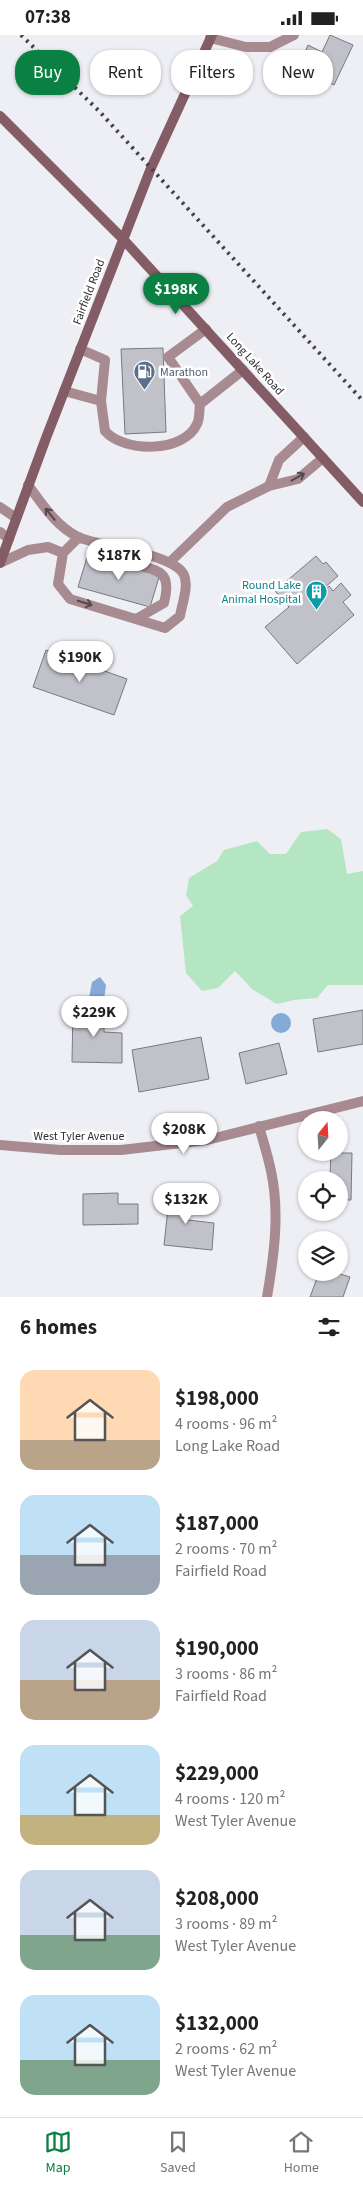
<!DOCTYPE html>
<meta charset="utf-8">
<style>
body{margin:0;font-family:"Source Sans 3",sans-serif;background:#f2f2f2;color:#222;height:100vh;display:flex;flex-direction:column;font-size:19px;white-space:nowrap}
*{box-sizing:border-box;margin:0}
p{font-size:16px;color:#767676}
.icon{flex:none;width:28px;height:28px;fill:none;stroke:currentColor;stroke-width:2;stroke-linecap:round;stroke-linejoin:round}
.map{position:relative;height:1262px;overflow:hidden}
.drawer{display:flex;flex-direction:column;background:#fff;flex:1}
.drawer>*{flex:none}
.guide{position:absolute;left:15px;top:15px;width:334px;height:45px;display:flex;gap:10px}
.needle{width:32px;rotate:18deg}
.fabs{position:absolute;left:298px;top:1076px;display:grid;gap:10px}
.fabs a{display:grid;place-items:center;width:50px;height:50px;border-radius:50%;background:#fff;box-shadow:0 1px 4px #0004;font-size:25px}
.price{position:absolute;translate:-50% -42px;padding:0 11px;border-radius:18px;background:#fff;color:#222;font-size:16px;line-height:32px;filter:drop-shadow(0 1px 2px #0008)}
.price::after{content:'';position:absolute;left:50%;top:30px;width:15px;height:11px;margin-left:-8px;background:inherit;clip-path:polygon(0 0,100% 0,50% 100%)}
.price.selected{background:#0b8043;color:#fff}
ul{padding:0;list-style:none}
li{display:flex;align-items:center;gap:15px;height:125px;padding:0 20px}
li span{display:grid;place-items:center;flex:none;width:140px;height:100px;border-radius:15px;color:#555}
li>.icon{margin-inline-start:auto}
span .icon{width:60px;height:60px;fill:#fffc;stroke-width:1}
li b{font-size:21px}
h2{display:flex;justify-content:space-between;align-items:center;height:60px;padding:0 20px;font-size:21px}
.tag{padding:0 18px;border-radius:20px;background:#fff;box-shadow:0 1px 4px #0004;font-size:18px;line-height:45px}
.tag.selected{background:#0b8043;color:#fff}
.status{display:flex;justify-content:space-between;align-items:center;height:35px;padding:0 25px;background:#fff;direction:ltr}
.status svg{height:14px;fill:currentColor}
.menu{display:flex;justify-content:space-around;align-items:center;height:70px;border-top:1px solid #e0e0e0;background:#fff;font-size:14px;color:#767676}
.menu a{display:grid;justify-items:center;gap:2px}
.menu .selected{color:#0b8043}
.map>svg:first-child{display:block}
.green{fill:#b4e6c3}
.water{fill:#84aad8}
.building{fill:#c1c2c9;stroke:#797980}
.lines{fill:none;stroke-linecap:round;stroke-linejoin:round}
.lane{stroke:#a88b91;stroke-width:10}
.street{stroke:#a88b91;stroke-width:10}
.secondary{stroke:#845c65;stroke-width:10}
.rail{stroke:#444448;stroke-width:4;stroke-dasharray:2.5 5;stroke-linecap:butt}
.oneway{stroke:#534a4e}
.labels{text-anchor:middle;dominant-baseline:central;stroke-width:5;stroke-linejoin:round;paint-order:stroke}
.street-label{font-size:12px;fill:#2e2e31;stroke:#fff}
.service-label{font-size:12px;fill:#4e5e75;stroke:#fff;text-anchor:start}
.culture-label{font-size:12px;fill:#0d838f;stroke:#fff;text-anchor:end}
</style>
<div class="status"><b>07:38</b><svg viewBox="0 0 49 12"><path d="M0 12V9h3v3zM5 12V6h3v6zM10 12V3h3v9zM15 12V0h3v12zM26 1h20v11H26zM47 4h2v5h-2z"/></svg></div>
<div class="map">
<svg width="363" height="1262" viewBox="0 0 363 1262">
<rect width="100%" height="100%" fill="#eeeef5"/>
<path class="green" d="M327 794 341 804 347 839 363 836V950H328L317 963 294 965 277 969 253 955 235 936 218 953 202 956 186 938 180 881 193 871 186 860 189 843 217 826 224 815 257 806 270 819H286L301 797Z"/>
<path class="water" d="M100 942 106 950 104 965 97 967 89 963 92 947Z
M271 988a10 10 0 1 1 20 0a10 10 0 1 1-20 0Z"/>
<path class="building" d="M330 0 353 10 334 50 311 39 315 30 302 24 308 10 322 17Z
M163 313 166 397 125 399 121 314Z
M88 519 160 539 150 572 78 552Z
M316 521 323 529 326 527 338 541 323 554 325 555 329 551 333 556 341 548 351 560 343 567 354 580 297 629 265 592 289 572 275 556Z
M46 615 127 644 114 680 33 652Z
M73 973 104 974V997L122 998V1028L72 1027Z
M363 975V1009L318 1017 313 984Z
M201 1002 209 1044 139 1057 132 1015Z
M279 1008 287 1039 246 1049 239 1018Z
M331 1118H352L351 1165H339V1145H313V1140H330Z
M170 1155 191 1157 188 1185 214 1188 212 1215 164 1210Z
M118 1158V1169H138V1189L83 1190V1159Z
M319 1238H337L350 1242 343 1262H310Z"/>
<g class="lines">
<path class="lane" d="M210 3 246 12H270L294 0
M80 314 105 325 101 366
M64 356 101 366 105 396C124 418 184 418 197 389 200 384 199 375 200 369L168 322 206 294
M200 369 243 335
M28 450C43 470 56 491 78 502 100 512 174 518 184 540 189 551 182 569 180 581L165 593 70 564 58 549 63 518 79 502
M269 451 279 425 304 402
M111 512C115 515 119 520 123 523 146 539 175 526 164 568L136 584
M170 527 227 472 269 451 298 444 323 423
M0 528 28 515 48 512 63 518"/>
<path class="street" d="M0 472 16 483
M0 497 9 504
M259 1091C263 1106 268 1121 271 1136 280 1177 274 1221 267 1262
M0 1110 60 1115H121L207 1105 363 1066"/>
<path class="secondary" d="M0 81 123 204 363 467
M0 528 46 403 151 133 212 0"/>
<path class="rail" d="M21 0 99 76 363 366"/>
</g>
<defs><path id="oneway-shaft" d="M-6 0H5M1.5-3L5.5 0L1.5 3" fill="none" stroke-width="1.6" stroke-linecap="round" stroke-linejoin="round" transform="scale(1.25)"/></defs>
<g class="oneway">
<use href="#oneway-shaft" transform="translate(298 442) rotate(-29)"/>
<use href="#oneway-shaft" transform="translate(50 479) rotate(-129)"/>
<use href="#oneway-shaft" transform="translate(85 568) rotate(17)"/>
</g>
<defs>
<symbol id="fuel-pin" viewBox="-11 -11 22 30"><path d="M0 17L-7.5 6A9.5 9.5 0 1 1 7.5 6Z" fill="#5c6f8a" stroke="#fff"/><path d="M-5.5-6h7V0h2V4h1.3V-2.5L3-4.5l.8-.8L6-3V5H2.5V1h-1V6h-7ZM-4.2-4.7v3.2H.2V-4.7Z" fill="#fff"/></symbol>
<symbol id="building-pin" viewBox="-11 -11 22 30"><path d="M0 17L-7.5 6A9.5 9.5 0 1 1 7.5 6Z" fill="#0f9aa8" stroke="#fff"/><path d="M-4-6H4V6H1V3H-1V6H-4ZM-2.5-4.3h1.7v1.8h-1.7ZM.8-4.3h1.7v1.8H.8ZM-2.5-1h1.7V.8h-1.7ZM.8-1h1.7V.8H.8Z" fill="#fff"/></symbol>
</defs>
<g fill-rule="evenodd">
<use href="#fuel-pin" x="132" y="324" width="25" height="34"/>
<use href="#building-pin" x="304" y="544" width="25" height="34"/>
</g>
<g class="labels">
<g class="street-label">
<text transform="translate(89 257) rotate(-69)">Fairfield Road</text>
<text transform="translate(255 329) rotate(48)">Long Lake Road</text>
<text x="79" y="1101">West Tyler Avenue</text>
</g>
<g class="service-label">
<text x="160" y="337">Marathon</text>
</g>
<g class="culture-label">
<text x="301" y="550">Round Lake<tspan x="301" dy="14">Animal Hospital</tspan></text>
</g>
</g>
</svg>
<div class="fabs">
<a><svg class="needle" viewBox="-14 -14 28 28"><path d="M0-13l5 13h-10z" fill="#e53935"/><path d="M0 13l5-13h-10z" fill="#767676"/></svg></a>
<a><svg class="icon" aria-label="locate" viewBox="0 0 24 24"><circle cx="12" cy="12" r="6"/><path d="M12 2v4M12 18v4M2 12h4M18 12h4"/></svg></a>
<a><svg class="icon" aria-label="layers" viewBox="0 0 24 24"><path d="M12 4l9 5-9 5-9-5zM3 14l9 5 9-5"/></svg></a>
</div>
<b class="price selected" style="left:176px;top:280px">$198K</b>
<b class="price" style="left:119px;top:546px">$187K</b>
<b class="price" style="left:80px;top:648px">$190K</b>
<b class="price" style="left:94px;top:1003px">$229K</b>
<b class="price" style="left:184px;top:1120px">$208K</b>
<b class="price" style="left:186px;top:1190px">$132K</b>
<div class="guide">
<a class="tag selected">Buy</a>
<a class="tag">Rent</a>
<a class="tag">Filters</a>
<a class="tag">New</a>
</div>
</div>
<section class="drawer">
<h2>6 homes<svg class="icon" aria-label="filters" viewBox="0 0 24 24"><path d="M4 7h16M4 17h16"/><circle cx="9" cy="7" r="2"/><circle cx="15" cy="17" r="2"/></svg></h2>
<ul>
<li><span style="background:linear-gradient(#ffd9b3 70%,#b9a48a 0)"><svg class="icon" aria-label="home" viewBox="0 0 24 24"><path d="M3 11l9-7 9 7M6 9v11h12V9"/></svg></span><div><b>$198,000</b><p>4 rooms · 96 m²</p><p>Long Lake Road</p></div></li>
<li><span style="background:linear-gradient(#bfe0f5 60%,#9aa5b1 0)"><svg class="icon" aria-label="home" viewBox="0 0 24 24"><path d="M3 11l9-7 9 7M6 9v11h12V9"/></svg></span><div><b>$187,000</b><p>2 rooms · 70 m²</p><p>Fairfield Road</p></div></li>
<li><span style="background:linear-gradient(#c9d6e8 60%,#b9a48a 0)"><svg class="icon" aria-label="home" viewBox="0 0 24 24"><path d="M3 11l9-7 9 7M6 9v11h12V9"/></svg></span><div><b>$190,000</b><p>3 rooms · 86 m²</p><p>Fairfield Road</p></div></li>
<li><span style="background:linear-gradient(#bfe0f5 70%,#c2b280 0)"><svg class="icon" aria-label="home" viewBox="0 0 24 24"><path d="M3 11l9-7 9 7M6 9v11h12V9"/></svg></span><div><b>$229,000</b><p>4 rooms · 120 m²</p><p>West Tyler Avenue</p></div></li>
<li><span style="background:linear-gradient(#c9d6e8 65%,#7fa58c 0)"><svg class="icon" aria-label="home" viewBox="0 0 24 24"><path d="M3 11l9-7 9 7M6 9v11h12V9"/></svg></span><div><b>$208,000</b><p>3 rooms · 89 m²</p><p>West Tyler Avenue</p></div></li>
<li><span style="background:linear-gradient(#bfe0f5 65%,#7fa58c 0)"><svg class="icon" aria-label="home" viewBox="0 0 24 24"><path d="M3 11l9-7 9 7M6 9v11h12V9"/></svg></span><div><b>$132,000</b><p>2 rooms · 62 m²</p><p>West Tyler Avenue</p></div></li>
</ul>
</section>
<nav class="menu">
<a class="selected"><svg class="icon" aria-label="map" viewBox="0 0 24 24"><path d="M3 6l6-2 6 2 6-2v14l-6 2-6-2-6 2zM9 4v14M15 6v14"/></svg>Map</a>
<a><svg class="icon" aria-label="saved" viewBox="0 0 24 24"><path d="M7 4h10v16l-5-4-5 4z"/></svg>Saved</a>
<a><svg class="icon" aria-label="home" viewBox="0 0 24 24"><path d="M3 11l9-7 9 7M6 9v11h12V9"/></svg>Home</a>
</nav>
